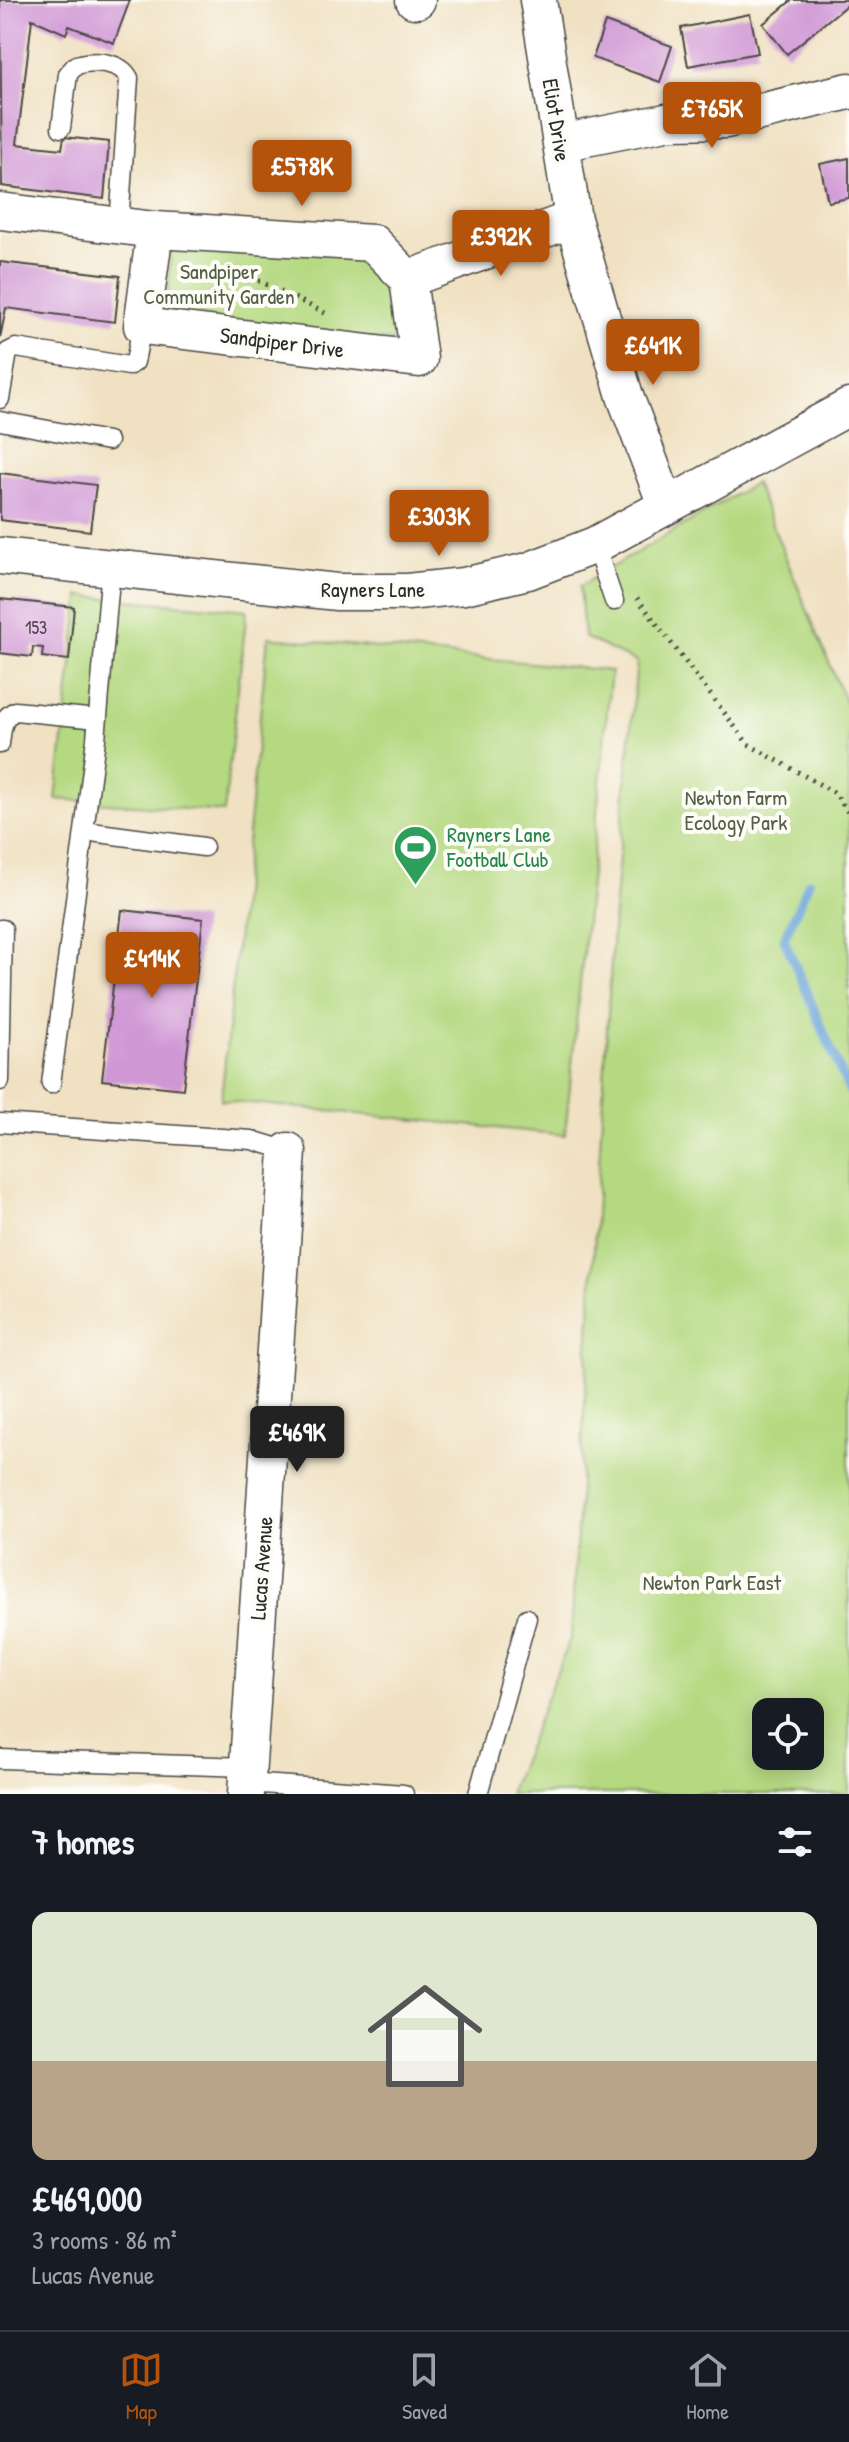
<!DOCTYPE html>
<meta charset="utf-8">
<style>
body{margin:0;font-family:"Patrick Hand",sans-serif;background:#20242c;color:#f1f3f6;height:100vh;display:flex;flex-direction:column;font-size:30px;white-space:nowrap}
*{box-sizing:border-box;margin:0}
p{font-size:26px;color:#9ea1a6}
.icon{flex:none;width:44px;height:44px;fill:none;stroke:currentColor;stroke-width:2;stroke-linecap:round;stroke-linejoin:round}
.map{position:relative;height:1794px;overflow:hidden}
.drawer{display:flex;flex-direction:column;background:#171b24;flex:1}
.drawer>*{flex:none}
.controls{position:absolute;left:752px;top:1698px;display:grid;gap:16px}
.controls a{display:grid;place-items:center;width:72px;height:72px;border-radius:16px;background:#171b24;box-shadow:0 4px 20px #0003;font-size:40px}
.price{position:absolute;translate:-50% -68px;padding:0 18px;border-radius:8px;background:#b45309;color:#fff;font-size:26px;line-height:52px;filter:drop-shadow(0 2px 4px #0008)}
.price::after{content:'';position:absolute;left:50%;top:48px;width:24px;height:18px;margin-left:-12px;background:inherit;clip-path:polygon(0 0,100% 0,50% 100%)}
.price.current{background:#222;color:#fff}
ul{padding:0;list-style:none}
li{display:grid;align-content:center;gap:16px;height:424px;padding:0 32px}
li+li{border-top:2px solid #363941}
li span{display:grid;place-items:center;height:248px;border-radius:16px;color:#555}
li>.icon{margin-inline-start:auto}
span .icon{width:144px;height:144px;fill:#fffc;stroke-width:1}
li b{font-size:34px}
h2{display:flex;justify-content:space-between;align-items:center;height:96px;padding:0 32px;font-size:34px}
.dock{display:flex;justify-content:space-around;align-items:center;height:112px;border-top:2px solid #363941;background:#171b24;font-size:22px;color:#9ea1a6}
.dock a{display:grid;justify-items:center;gap:4px}
.dock .current{color:#b45309}
.map>svg:first-child{display:block}
.green{fill:#b5d981;stroke:#708256;stroke-width:2;fill-rule:evenodd}
.lines{fill:none;stroke-linecap:round;stroke-linejoin:round}
.stream{stroke:#65a2d7;stroke-width:9}
.building{fill:#d097d5}
.lane-casing{stroke:#494642;stroke-width:21}
.street-casing{stroke:#494642;stroke-width:39}
.path{stroke:#494642;stroke-width:5;stroke-dasharray:2 6;stroke-linecap:butt}
.lane{stroke:#fff;stroke-width:18}
.street{stroke:#fff;stroke-width:36}
.labels{text-anchor:middle;dominant-baseline:central;stroke-width:8;stroke-linejoin:round;paint-order:stroke}
.number-label{font-size:18px;fill:#544656}
.street-label{font-size:22px;fill:#2b2b2b;stroke:#fdfcf7}
.park-label{font-size:22px;fill:#545f45;stroke:#fdfcf7}
.leisure-label{font-size:22px;fill:#27864d;stroke:#fdfcf7;text-anchor:start}
</style>
<div class="map">
<svg width="849" height="1794" viewBox="0 0 849 1794">
<rect width="100%" height="100%" fill="#fdfcf7"/>
<filter id="ink" filterUnits="userSpaceOnUse"><feTurbulence type="fractalNoise" baseFrequency=".0125" numOctaves="2"/><feDisplacementMap in="SourceGraphic" scale="16" xChannelSelector="R" yChannelSelector="G"/><feConvolveMatrix kernelMatrix="1 2 1 2 8 2 1 2 1" color-interpolation-filters="sRGB"/></filter>
<filter id="wash" filterUnits="userSpaceOnUse"><feTurbulence type="fractalNoise" baseFrequency=".006" numOctaves="4" result="noise"/><feDisplacementMap in="SourceGraphic" scale="32" xChannelSelector="R" yChannelSelector="G"/><feGaussianBlur stdDeviation="1.8" result="paint"/><feColorMatrix in="noise" values="0 0 0 0 0 0 0 0 0 0 0 0 0 0 0 0 0 1.4 0 .05"/><feComposite in="paint" operator="in"/></filter>
<g filter="url(#wash)">
<rect width="100%" height="100%" fill="#f0e1c2"/>
<path class="green" d="M172 231 395 262 401 341 166 327Z
M755 483 849 711V1794H509L571 1636 614 912 637 662 584 637 580 586ZM766 1712H810V1756H766Z
M80 596 247 610 224 812 56 799Z
M268 637 611 671 565 1135 221 1100Z"/>
<g class="lines">
<path class="stream" d="M809 882 784 939 849 1091"/>
</g>
<g id="blocks">
<path class="building" d="M0 0H130L114 43 69 26 66 34 32 19 17 144 62 149 64 137 109 142 104 199 2 186Z
M792 0H849V3L787 54 763 24Z
M750 14 758 53 688 66 681 28Z
M605 22 672 46 660 82 593 58Z
M849 158V198L828 202 820 164Z
M0 262 120 276 115 322 6 308 0 338Z
M0 473 96 485 90 531 0 520Z
M0 599 74 607 69 660 42 657 43 648 33 647 32 657 0 653Z
M122 910 203 919 183 1089 102 1080Z"/>
</g>
</g>
<g filter="url(#ink)">
<use href="#blocks" fill-opacity="0" stroke="#494642" stroke-width="2"/>
<g class="lines">
<defs>
<path id="lane" d="M61 128 68 74 76 65C93 60 120 61 129 78L119 225
M0 399 8 352 16 348 129 366 135 362 142 326
M0 421 108 441
M595 545 614 601
M0 744C2 730 1 718 15 711L98 719
M84 831 204 847
M0 929H3L0 1081
M51 1084 96 739 111 568
M0 1123 252 1140 288 1151
M0 1759 248 1767
M247 1783 404 1794
M478 1794 527 1618"/>
<path id="street" d="M414 0H417
M538 0 573 219 625 396 666 505
M561 143 671 121 726 120 849 91
M0 211 155 230 373 243 408 279
M155 230 142 326 419 359 408 279
M408 279 573 219
M0 556 337 592H407L464 586 528 571 595 545 849 407
M246 1794 288 1151"/>
</defs>
<use href="#lane" class="lane-casing"/>
<use href="#street" class="street-casing"/>
<path class="path" d="M237 270 325 313
M637 598 748 744 835 793 849 814"/>
<use href="#lane" class="lane"/>
<use href="#street" class="street"/>
</g>
</g>
<defs>
<symbol id="stadium-pin" viewBox="-11 -11 22 30"><path d="M0 17L-7.5 6A9.5 9.5 0 1 1 7.5 6Z" fill="#2e9e5b" stroke="#fdfcf7"/><path d="M0-5a6.5 5 0 1 0 0 10a6.5 5 0 1 0 0-10ZM-3.5-1.8h7v3.6h-7Z" fill="#fff"/></symbol>
</defs>
<g fill-rule="evenodd">
<use href="#stadium-pin" x="390" y="822" width="51" height="69"/>
</g>
<g class="labels">
<g class="number-label">
<text x="36" y="627">153</text>
</g>
<g class="street-label">
<text transform="translate(557 120) rotate(81)">Eliot Drive</text>
<text transform="translate(282 342) rotate(7)">Sandpiper Drive</text>
<text x="373" y="589">Rayners Lane</text>
<text transform="translate(261 1568) rotate(-86)">Lucas Avenue</text>
</g>
<g class="park-label">
<text x="219" y="271">Sandpiper<tspan x="219" dy="25">Community Garden</tspan></text>
<text x="736" y="797">Newton Farm<tspan x="736" dy="25">Ecology Park</tspan></text>
<text x="712" y="1582">Newton Park East</text>
</g>
<g class="leisure-label">
<text x="447" y="834">Rayners Lane<tspan x="447" dy="25">Football Club</tspan></text>
</g>
</g>
</svg>
<div class="controls">
<a><svg class="icon" aria-label="locate" viewBox="0 0 24 24"><circle cx="12" cy="12" r="6"/><path d="M12 2v4M12 18v4M2 12h4M18 12h4"/></svg></a>
</div>
<b class="price" style="left:712px;top:150px">£765K</b>
<b class="price" style="left:302px;top:208px">£578K</b>
<b class="price" style="left:501px;top:278px">£392K</b>
<b class="price" style="left:653px;top:387px">£641K</b>
<b class="price" style="left:439px;top:558px">£303K</b>
<b class="price" style="left:152px;top:1000px">£414K</b>
<b class="price current" style="left:297px;top:1474px">£469K</b>
</div>
<section class="drawer">
<h2>7 homes<svg class="icon" aria-label="filters" viewBox="0 0 24 24"><path d="M4 7h16M4 17h16"/><circle cx="9" cy="7" r="2"/><circle cx="15" cy="17" r="2"/></svg></h2>
<ul>
<li><span style="background:linear-gradient(#dfe7d0 60%,#b9a48a 0)"><svg class="icon" aria-label="home" viewBox="0 0 24 24"><path d="M3 11l9-7 9 7M6 9v11h12V9"/></svg></span><div><b>£469,000</b><p>3 rooms · 86 m²</p><p>Lucas Avenue</p></div></li>
</ul>
</section>
<nav class="dock">
<a class="current"><svg class="icon" aria-label="map" viewBox="0 0 24 24"><path d="M3 6l6-2 6 2 6-2v14l-6 2-6-2-6 2zM9 4v14M15 6v14"/></svg>Map</a>
<a><svg class="icon" aria-label="saved" viewBox="0 0 24 24"><path d="M7 4h10v16l-5-4-5 4z"/></svg>Saved</a>
<a><svg class="icon" aria-label="home" viewBox="0 0 24 24"><path d="M3 11l9-7 9 7M6 9v11h12V9"/></svg>Home</a>
</nav>
